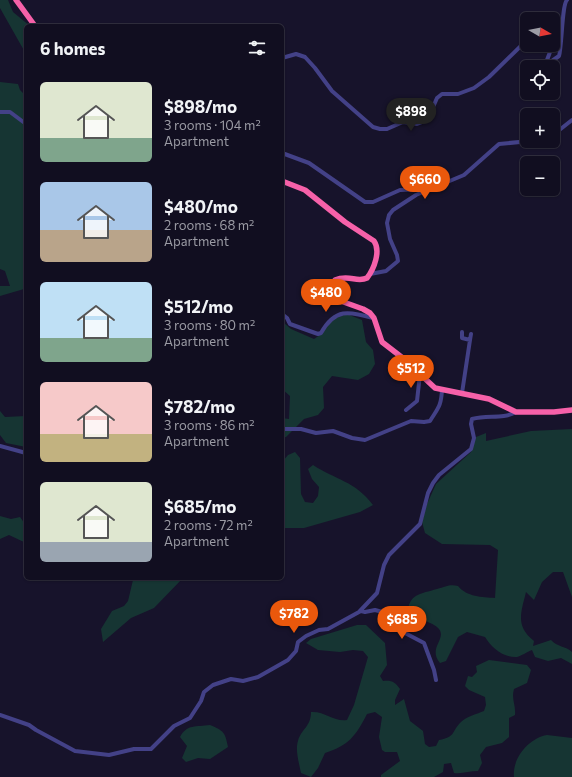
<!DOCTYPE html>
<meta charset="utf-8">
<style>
body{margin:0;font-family:Commissioner,sans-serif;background:#1a1729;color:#f1f3f6;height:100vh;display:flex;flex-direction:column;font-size:15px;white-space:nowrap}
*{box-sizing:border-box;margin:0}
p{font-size:13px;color:#9c9ca5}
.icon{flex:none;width:22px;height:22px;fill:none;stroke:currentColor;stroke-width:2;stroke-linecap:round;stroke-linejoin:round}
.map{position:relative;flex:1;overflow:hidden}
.side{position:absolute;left:24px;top:24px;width:260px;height:556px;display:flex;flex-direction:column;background:#110e20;border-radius:6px;box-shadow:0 1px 3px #0004,0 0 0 1px #302e3e}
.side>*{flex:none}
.needle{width:26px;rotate:99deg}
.controls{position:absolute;left:520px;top:12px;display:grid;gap:8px}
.controls a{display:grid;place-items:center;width:40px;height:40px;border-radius:6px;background:#110e20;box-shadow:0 1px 3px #0004,0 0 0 1px #302e3e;font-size:20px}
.price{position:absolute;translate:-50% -34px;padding:0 9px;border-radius:14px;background:#ea580c;color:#fff;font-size:13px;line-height:26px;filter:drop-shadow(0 1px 2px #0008)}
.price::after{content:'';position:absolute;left:50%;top:24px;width:12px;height:9px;margin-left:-6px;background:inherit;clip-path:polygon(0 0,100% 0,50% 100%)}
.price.active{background:#222;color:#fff}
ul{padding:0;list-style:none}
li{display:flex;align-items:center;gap:12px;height:100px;padding:0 16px}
li span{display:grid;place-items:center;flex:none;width:112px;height:80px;border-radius:6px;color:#555}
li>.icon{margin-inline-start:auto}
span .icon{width:48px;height:48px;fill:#fffc;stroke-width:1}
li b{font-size:17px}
h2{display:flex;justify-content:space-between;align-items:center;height:48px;padding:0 16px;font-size:17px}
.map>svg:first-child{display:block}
.green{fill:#163533}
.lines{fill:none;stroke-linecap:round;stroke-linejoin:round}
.minor{stroke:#434187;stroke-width:4}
.highway{stroke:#f661a9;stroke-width:5.5}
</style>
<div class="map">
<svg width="572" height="777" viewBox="0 0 572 777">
<rect width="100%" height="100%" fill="#17132b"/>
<path class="green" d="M0 0H8L13 12 30 26H26V54L0 8Z
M0 82 18 84 20 90 26 96V292L24 289 0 296V286H10L5 271 0 269Z
M282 314 284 316 283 322 291 329 314 339 320 335 333 319 347 314 362 320 366 342 373 350 375 364 369 374 358 380 332 376 323 387 324 408 318 415 304 419 286 437 282 438V418L289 419 290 396 282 389Z
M0 411 5 417 26 416V447L6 443 0 435Z
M572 429V597L563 572H553L542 582 534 600 526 592C521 613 515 626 534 641L533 646 551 640C557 647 566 646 572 652V664L561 658 548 661 535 657 532 650C527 652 521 656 517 657 503 658 491 647 485 637L467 632 458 637 446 661 440 663C422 642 470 631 408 616 407 594 420 594 437 589 446 587 449 584 458 586 467 597 482 597 495 598L498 550 490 545 442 544 425 533 422 522 427 504 436 484 471 452 476 437 486 433V441L531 431Z
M295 452 300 458 301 494 305 502 313 503 318 496 319 487 312 479 308 469 313 465C336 480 355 481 373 505L360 512 304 528H282V462L288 455Z
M0 516 11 519 20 517 25 524 26 543 9 535 0 539Z
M137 578H183L154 608 131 618 103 642 101 629 112 611 124 606 128 601 133 580Z
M357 625H366L385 643 387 665 380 676 383 681C392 680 395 682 400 689L395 700V705L404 699 410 721 423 731 425 744 429 747 436 746 439 740C456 737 451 732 461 722 467 716 477 714 484 711L486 705 485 697 469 690 465 686 468 676 472 677 477 672 476 666 489 660 527 665 531 670 527 683 514 689C511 699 516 705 515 715L509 718V737L502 743 486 747 480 755 482 763 478 771C469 771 463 774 454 773L451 763 444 764 443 772 434 777H381V775L400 761 397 752H385L382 750 379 737 382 717 375 712 367 714C355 737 349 745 325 753L318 768 311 777 301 773C299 763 295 750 298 741 301 729 311 727 311 712 325 711 334 722 347 720L354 705 368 657 363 651 353 650 340 652 318 650 306 643 311 639Z
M210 725C224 731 225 732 228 747L210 759 198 758 186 762 182 758 187 746 180 737C187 724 196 727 210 725Z
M547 735 572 738V777H514C512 758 529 738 547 735Z"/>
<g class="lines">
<path class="minor" d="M549 45 550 52 547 60 549 63 559 56C562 46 562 4 567 0
M282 58 296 54 305 57 315 68 332 91 373 127 380 129H387L403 122 417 124 425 121 430 114 437 98 442 94H458L474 88 489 77 527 40
M0 112H10L26 124
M553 135 572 120
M282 153 309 163 365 202H373L400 190 429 189
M370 274 386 271 398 261 397 255 390 239 387 223 389 215 393 210 416 195 464 175 499 144 530 141
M282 314 287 318 290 324 318 334 321 333C335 308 349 311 373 318
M470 340 471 334
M462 393 470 340 462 338V332
M406 410 417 401 420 374
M282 429H301L316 433 333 431 352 438 365 440 411 421 424 422 430 421C438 408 441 407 442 390
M0 446 26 453
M361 611 365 612 375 610 386 613 405 633 424 643 434 670 436 680
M0 715 29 725 36 730 75 751 109 755 134 749H151L174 726 190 718 201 701 204 692 213 685 231 679 243 681 258 677 288 660 296 651 298 642 306 636 319 630 328 629 359 612 377 593 384 565 389 555 420 524 428 493 433 483 439 475 471 449 474 438 471 424 472 419C488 414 501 420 516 412"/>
<path class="highway" d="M16 0 35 26
M282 181 305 190 345 222 374 241C381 251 374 269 367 278 357 283 349 274 335 280L331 293 338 300 363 309 370 313 374 318 382 342 404 359 435 388 489 399 516 412H554L572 410"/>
</g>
</svg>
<div class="controls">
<a><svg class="needle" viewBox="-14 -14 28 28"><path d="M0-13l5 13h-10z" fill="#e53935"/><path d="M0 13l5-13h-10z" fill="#9c9ca5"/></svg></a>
<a><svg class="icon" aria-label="locate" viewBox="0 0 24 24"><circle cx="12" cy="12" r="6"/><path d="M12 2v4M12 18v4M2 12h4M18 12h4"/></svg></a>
<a>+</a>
<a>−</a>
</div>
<b class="price active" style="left:411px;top:132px">$898</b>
<b class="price" style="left:425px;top:200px">$660</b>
<b class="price" style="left:326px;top:313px">$480</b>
<b class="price" style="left:411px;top:389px">$512</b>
<b class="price" style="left:294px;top:634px">$782</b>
<b class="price" style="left:402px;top:640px">$685</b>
<section class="side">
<h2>6 homes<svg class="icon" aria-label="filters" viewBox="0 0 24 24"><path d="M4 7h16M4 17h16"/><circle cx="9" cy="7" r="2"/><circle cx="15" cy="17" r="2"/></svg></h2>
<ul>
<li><span style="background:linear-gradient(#dfe7d0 70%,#7fa58c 0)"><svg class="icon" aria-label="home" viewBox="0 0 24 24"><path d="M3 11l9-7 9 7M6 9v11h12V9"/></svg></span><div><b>$898/mo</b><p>3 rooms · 104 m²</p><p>Apartment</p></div></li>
<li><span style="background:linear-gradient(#a9c7e8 60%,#b9a48a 0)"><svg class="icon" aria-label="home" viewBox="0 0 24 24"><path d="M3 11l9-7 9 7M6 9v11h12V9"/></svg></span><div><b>$480/mo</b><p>2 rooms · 68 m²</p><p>Apartment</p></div></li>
<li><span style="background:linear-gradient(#bfe0f5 70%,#7fa58c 0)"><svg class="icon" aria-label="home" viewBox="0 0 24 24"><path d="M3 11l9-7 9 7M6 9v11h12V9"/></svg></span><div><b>$512/mo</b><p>3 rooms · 80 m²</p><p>Apartment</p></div></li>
<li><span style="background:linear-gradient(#f6c9c9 65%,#c2b280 0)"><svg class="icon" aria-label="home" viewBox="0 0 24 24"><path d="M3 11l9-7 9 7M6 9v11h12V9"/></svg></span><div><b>$782/mo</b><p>3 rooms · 86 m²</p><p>Apartment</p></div></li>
<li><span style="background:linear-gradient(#dfe7d0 75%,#9aa5b1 0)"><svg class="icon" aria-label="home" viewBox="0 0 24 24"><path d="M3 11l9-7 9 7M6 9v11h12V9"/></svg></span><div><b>$685/mo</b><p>2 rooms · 72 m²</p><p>Apartment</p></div></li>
</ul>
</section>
</div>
